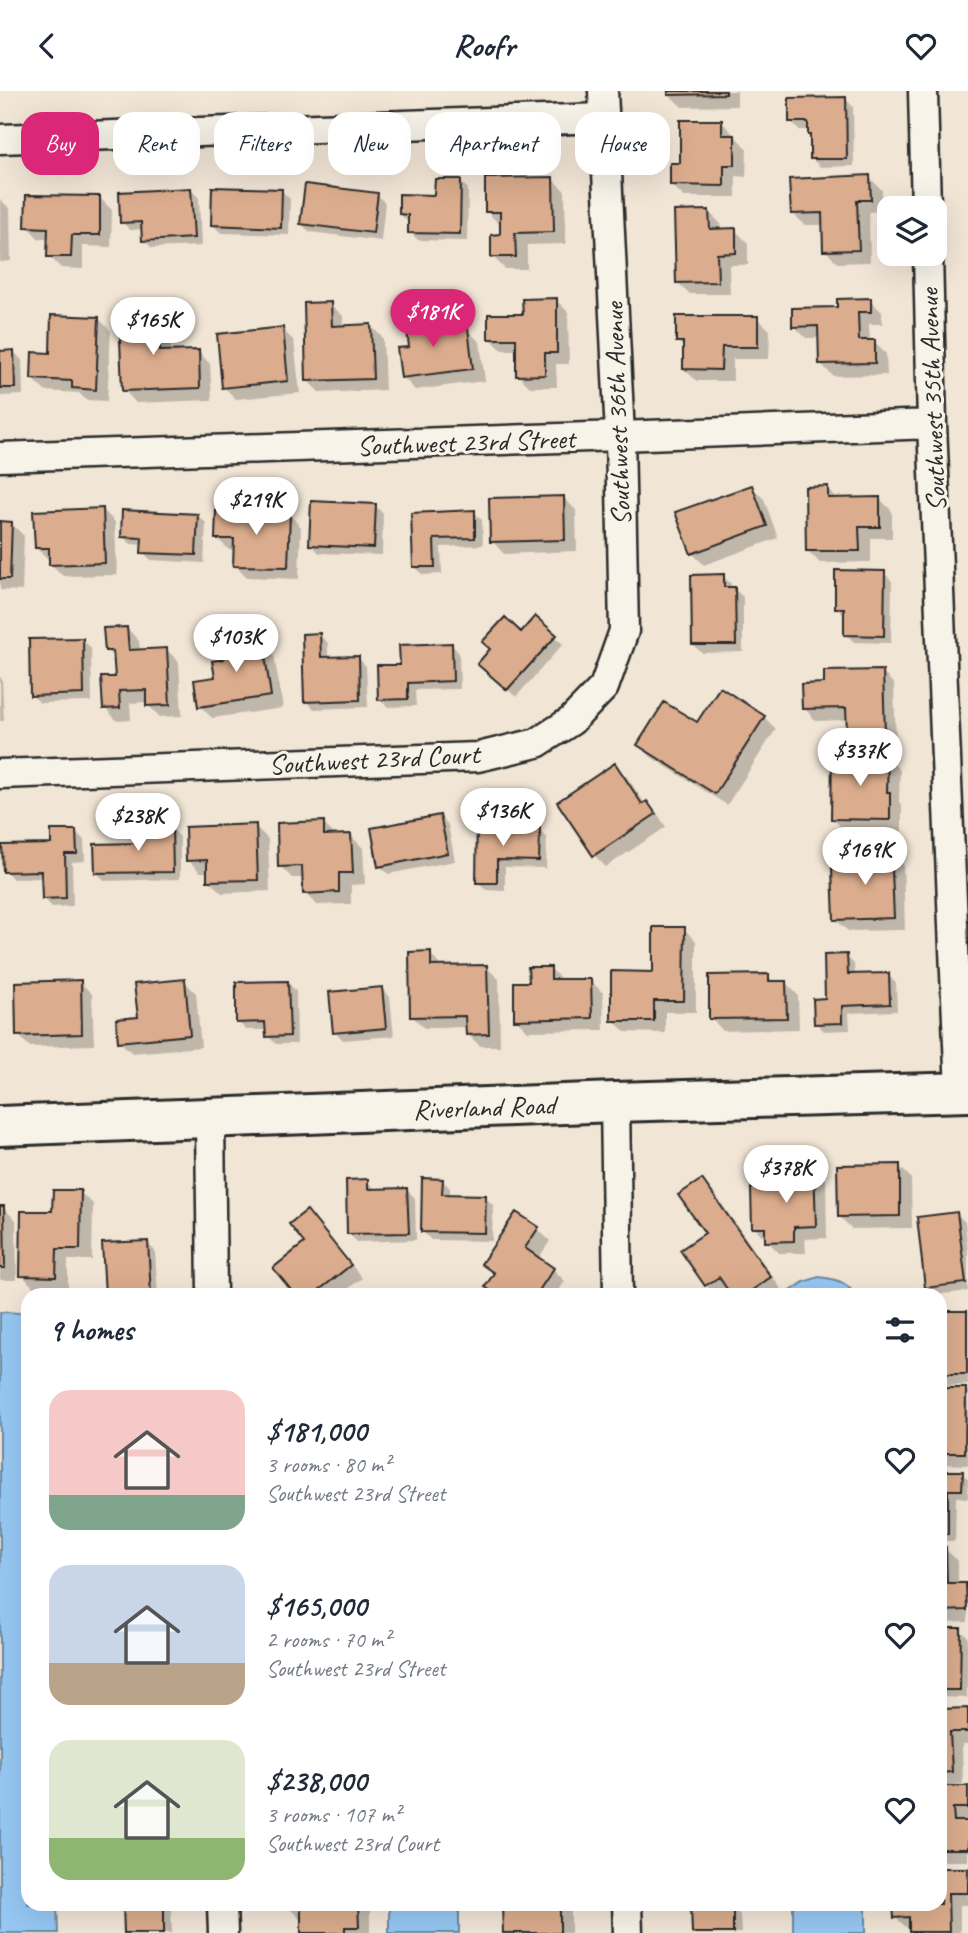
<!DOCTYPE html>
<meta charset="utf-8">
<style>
body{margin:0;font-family:Caveat,sans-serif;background:#f2f2f3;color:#1f2937;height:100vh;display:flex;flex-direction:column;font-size:26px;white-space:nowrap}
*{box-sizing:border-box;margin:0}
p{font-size:23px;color:#747a83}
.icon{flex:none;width:38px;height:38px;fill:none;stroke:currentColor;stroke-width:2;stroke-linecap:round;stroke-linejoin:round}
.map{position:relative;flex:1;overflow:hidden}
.side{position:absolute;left:21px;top:1197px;width:926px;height:623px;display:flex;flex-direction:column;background:#fff;border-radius:21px;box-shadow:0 7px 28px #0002}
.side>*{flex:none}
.banner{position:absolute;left:21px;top:21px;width:928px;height:63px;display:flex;gap:14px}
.controls{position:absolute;left:877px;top:105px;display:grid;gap:14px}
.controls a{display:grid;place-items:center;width:70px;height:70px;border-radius:14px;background:#fff;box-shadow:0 7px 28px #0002;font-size:35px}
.price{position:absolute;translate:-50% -60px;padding:0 16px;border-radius:24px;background:#fff;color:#222;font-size:23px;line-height:46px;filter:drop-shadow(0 2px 4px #0008)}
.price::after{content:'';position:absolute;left:50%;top:42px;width:21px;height:16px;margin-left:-10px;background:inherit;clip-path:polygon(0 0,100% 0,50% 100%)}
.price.current{background:#db2777;color:#fff}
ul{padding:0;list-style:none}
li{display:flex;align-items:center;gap:21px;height:175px;padding:0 28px}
li span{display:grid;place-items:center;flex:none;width:196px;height:140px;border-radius:21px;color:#555}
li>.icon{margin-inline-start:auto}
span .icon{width:84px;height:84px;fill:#fffc;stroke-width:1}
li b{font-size:30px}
h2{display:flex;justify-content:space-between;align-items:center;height:84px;padding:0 28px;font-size:30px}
.chip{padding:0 24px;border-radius:21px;background:#fff;box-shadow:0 7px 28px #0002;font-size:24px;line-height:63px}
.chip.current{background:#db2777;color:#fff}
header{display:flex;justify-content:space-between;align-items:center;height:91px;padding:0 28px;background:#fff;font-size:32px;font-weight:700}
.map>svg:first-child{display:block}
.water{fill:#96c8f3;stroke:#6b89a3;stroke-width:2}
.shadow{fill:#0003}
.building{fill:#dbac8d;stroke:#2b2b2b;stroke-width:2}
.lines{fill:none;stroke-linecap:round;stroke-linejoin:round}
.street-casing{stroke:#2b2b2b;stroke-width:33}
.secondary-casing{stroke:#2b2b2b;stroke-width:44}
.street{stroke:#f7f3e8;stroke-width:28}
.secondary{stroke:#f7f3e8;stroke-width:38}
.labels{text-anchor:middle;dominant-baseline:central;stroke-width:6;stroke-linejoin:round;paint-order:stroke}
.street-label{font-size:28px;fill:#2b2b2b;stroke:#f7f3e8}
</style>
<header><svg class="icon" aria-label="back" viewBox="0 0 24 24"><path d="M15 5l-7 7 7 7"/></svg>Roofr<svg class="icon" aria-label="heart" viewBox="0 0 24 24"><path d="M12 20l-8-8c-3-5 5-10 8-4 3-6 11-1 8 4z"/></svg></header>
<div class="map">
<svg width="968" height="1842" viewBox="0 0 968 1842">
<rect width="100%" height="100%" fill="#f1e5d6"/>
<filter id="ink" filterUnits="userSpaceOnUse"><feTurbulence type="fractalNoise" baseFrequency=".0143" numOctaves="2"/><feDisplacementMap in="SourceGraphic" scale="14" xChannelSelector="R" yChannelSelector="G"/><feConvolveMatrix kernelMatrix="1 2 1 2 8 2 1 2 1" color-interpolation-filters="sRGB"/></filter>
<g filter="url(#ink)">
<path class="water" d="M819 1186C835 1188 846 1190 855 1204H785L804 1191Z
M5 1221 19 1222 28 1225V1813H57L58 1842H0V1222Z
M389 1813H459V1842H389Z
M793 1813H866V1842H793Z"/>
<path class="shadow" d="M669 0H737V15L682 16 669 4Z
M845 7 853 16 854 75 820 76 812 68 810 39H799L791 31Z
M722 31 747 58 746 86 736 85V106H684L672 94 682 74Z
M869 86 882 99V120L869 121 870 171 837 172 825 159 824 134H805L792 122Z
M552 88 565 100 566 153 527 154V178H505L493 166 502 145V133H499L487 121Z
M460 90 468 98 467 150 418 149 410 141 408 131 400 123 436 105Z
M191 99 199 107 201 155 152 157 144 149 143 138 130 139 122 131Z
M282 100 290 108 289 144 221 142 213 134Z
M377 104 385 112 381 150 310 141 301 133Z
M99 106 112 119 111 156 83 155V178L61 177 49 165V148H39L27 135Z
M0 108 10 118 11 170 0 171Z
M709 121 721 133V140L735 139 748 152V174H729L730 203H690L677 191Z
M556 209 568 221 569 273H556L557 296H530L518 284V259H502L490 247 525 224Z
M870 209 882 221V233H869L870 251H874L886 263 887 284 833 285 821 273 820 247H806L794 235Z
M330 213 343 225V236L371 235 383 247 385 299 320 302 308 290Z
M426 221 438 234 439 242 467 239 480 251 485 290 415 299 403 286 411 258Z
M158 222 170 234 171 261 198 260 210 273 212 309 136 312 124 299Z
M757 227 770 239 769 268H733V290H697L684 278 685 257 677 250Z
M99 228 111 240 107 310 86 309 79 302 45 300 32 288Z
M282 238 294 250 300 302 236 308 224 296Z
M0 261H14L22 269 23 304 0 305Z
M752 396 764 408 778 447 704 474 692 462Z
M827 397 838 408 879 407 892 420V447H871V471L820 472 808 460Z
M564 407 576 419 577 460 504 463 492 450Z
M375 414 383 423 382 464 319 462 311 453Z
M103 419 115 431 117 484 63 485 51 473V469H49L36 457Z
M474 421 482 429 483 454 441 456 442 483 423 484 415 476 413 423Z
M289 423 301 436 299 488 247 486 235 474V459H229L217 447Z
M197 424 206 432 204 472 151 469 143 461V454L131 453 122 445Z
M0 432H11L24 445 22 500 0 499Z
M884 482 892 490 891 552 854 551 846 543 844 524 836 516Z
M723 485 731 493V498H734L743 506V561L702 562 693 554Z
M127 537 139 550 140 560 167 559 179 571 182 625 160 626 148 614V611L130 612 131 629 117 630 105 617 116 587V569L106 559Z
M319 544 328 552V568L358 567 366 575 368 616 314 618 306 610Z
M521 544 555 545 563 553 516 606 488 581 492 559Z
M261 546 273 558 283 617 212 627 200 615 217 588 226 569Z
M83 549 91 557 92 611 40 612 32 604Z
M451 553 459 562 460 598 415 599 416 615 388 616 380 608Z
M882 581 894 593 896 654 861 655 848 643V629L816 630 804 617 826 594Z
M0 586 2 588 4 630H0Z
M764 626 776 638 727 714 651 666 639 653 697 634Z
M887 667 900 679 899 711 902 715V741L845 740 832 727Z
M615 674 627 686 645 713H646L659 725 666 736 606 776 594 764Z
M440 726 448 734 455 770 388 783 380 775Z
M489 727 497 735V738L539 739 547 747 546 777 505 776V800L486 799 478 791Z
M323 732 335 744 351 745 363 757 365 793 351 794V813L317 814 305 802 304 787H292L280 775Z
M255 735 268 748 270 800 222 802 209 790V781H200L188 769Z
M171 737 180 746V788L105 790 97 782 137 753Z
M76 741 84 749 85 770 72 771 73 815 52 816 44 808 43 787 13 788 5 780Z
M891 757 903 769 905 839 848 840 835 828 862 777Z
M684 838 696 850V921H665V942L625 941 613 929 654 883Z
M430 862 442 877 486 876 499 888 500 955H480L467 943V936L424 937 412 925Z
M846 865 854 873 855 885 888 884 896 892 897 920 849 922 850 939 824 940 816 932Z
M551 878 563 890 590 889 603 902 604 939 528 940 516 928 531 893Z
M768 885 775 892H786L798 904 799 938 723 940 711 927Z
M184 890 196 902 201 956 132 962 119 950 139 927Z
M80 891 92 903 94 954 30 956 18 944Z
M288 892 296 900 297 953H276L268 945 267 939H246L238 931Z
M382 898 390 906 394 945 343 949 335 941Z
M899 1075 911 1087 912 1137 852 1138 840 1126Z
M813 1077 826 1089 827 1147 805 1148 806 1162H779L754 1136 788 1098Z
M442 1089 450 1097V1105L485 1106 493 1114 492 1150 431 1149 423 1141Z
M367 1090 375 1098 407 1099 415 1107 416 1149 357 1151 349 1143Z
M702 1090 714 1102 782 1199 775 1204H734L730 1199 722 1204H716L706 1194 682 1160 707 1142Z
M80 1101 93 1113 92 1169H68V1197H34L22 1184 54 1122Z
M0 1117H3L16 1129 17 1189H0Z
M307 1121 319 1133 362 1187 340 1204H297L306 1152Z
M516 1123 538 1138 550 1150 538 1168 553 1178 565 1190 556 1204H496L487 1196 494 1184 483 1173Z
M957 1123 965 1131 968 1159V1200L935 1204 927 1196Z
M147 1152 155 1160 158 1204H107Z
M940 1222H967L968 1223V1294L940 1295Z
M940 1299H966L968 1301V1374L940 1373Z
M940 1382H962L968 1388V1407L956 1406 955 1450H940Z
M940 1458H945L958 1470V1494L965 1493 968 1496V1531L940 1532Z
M940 1538 960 1539 968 1546 967 1607 940 1606Z
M968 1619V1653H962L963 1693 943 1694V1697L968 1696V1770H940V1620Z
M940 1779H968V1814H960V1842H913L911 1838H908L895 1826V1813H940Z
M125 1813H171L172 1842H125Z
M288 1813H363L370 1820V1842H303V1828H300L288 1816Z
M504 1813H571V1842H504Z
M693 1813H725V1816H732L740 1824 741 1842H693Z"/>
<path class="building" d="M668 0H726V3L668 4Z
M846 6 847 68H810V44H808V31H789V7Z
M680 29H722V44H735V74H724V95L670 94V72H680Z
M870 84 871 109H857L859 159 823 160 822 122 791 123 789 88Z
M553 86 554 141 515 142 516 166H491V144L500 143V121H485V87Z
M435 88H461L460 143 408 142V124L399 123V103L434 104Z
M305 93 378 102 373 142 300 133Z
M212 96 282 98 281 137 211 134Z
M191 97 194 147 142 150 141 131 120 132 119 101Z
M26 104 100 105V144H72L71 166H47L48 137 25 136Z
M709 119 710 138 736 137V162L717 163 718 191 676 192 674 120Z
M557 207V262H545V284L516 285V248H488V223H523L522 208Z
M871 207V221H858L859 249H875V272L819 273 818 235 792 236V217L837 216V208Z
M331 211 332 235 371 233 373 288 306 290 304 212Z
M426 219 430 242 468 237 473 278 401 287 397 257 409 256 405 222Z
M158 220 160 260 199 259 200 297 122 300 119 222Z
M51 224 99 226 96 299 72 297V290L31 288 32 261 50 262Z
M676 225H758V256H722L721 279 683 278V251H676Z
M283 236 288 290 222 297 217 243Z
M14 259 15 297H0V260Z
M752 394 767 435 691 463 675 421Z
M828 395V407L880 406V436H859L860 460H806L805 396Z
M564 405 565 449 490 451 489 407Z
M311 410 376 413 374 457 309 454Z
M103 417 105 472 49 474V457H35L33 420Z
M122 419 198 423 196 464 141 462 142 447 121 446Z
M216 419 290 422 288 476 233 475 234 448H215Z
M475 419V447L434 448 435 476H413L411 422Z
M0 430 12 431 10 488H0Z
M835 479 885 480 884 545 844 544V517H835Z
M724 483V496H735L736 554H692L691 484Z
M535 525 557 544 507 599 477 573 490 558 482 551 505 526 521 541Z
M127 536 129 559 167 557 170 614 146 615V599L119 600 120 617 103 618 101 586H115L113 560H105L103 537Z
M320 542 321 566 359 565 360 609 304 611 302 543Z
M262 544 271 605 198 616 194 589 215 586 212 570 224 568 222 550Z
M83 547 84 603 30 605 29 548Z
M452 552 453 590 408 592V608L378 609 377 574H400L399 554Z
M883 579 885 643H847L846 617 802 618 801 593 824 592V580Z
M720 596 765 625 715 703 637 654 664 611 697 631Z
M832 664 888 665 887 701H890V729L831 728Z
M615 672 642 713 647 710 656 723 593 765 557 711Z
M440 724 448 762 378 776 371 737Z
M477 725H490L489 736 540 737 539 770 497 769V792H476Z
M324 730V744L351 743 353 782H339V801L303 803 302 775 278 776 277 732Z
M256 733 258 789 207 790V769L186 770 185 736Z
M172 736 173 781 95 782 94 753 136 752 135 737Z
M51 739H76L77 763H65L66 807 42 808 41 780 3 781 2 754 51 753Z
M891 755 894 827 834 829 832 777 861 776 860 756Z
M653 836H685L684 910H654V930H611V880L653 881Z
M431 860V875L487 874 489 943 466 944 465 925 410 926 409 861Z
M847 863 848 883 889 882 890 913 842 915V932L814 933 813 908 825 907 824 864Z
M528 876H551V888H591L592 927 514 929V891H529Z
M769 883V890H786L787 927 709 928V884Z
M185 888 190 944 118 951 116 928 138 926 134 893Z
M81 889 82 943 16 945 15 891Z
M288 890 290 945 266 946 265 931 236 932V891Z
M382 896 386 937 333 942 329 901Z
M900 1073V1125L838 1126 837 1074Z
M814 1075 816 1135 794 1136V1150L765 1151V1137H752L751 1097 787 1096 786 1076Z
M422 1087 443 1088 442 1103 486 1104 485 1142 421 1141Z
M368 1088V1098L407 1097 409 1142 347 1143 346 1089Z
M702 1088 771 1186 745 1204H731L719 1186 705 1195 680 1159 705 1142 678 1104Z
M53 1099H81L80 1158H57L56 1186 20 1185 21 1120H52Z
M0 1115H4L5 1177H0Z
M307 1119 351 1174 313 1204H295L273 1177 304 1152 289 1133Z
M516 1121 539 1136 525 1157 554 1177 536 1204H523L516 1200 514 1204H497L485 1196 494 1182 481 1173Z
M957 1121 966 1192 925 1197 917 1126Z
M148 1150 151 1204H105L102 1152Z
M940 1220H967V1283H940Z
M940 1297H966L965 1362H940Z
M940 1380H963L962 1399H948V1443H940Z
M946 1456 947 1492H966L967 1519 940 1520V1457Z
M940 1537H961L960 1599H940Z
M968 1617V1641H950L952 1681 940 1682V1618Z
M940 1695H968V1717H953L954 1730H968V1758H940Z
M940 1777H968V1802H948L949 1841H909V1826L894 1827 893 1813H940Z
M123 1813H164V1842H124Z
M286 1813H358L359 1836H345V1842H301V1816H286Z
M502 1813H560V1842H503Z
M691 1813 733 1815V1842H692Z"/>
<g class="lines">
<defs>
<path id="street" d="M923 0 926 117
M0 48 604 27
M928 163 932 333 960 1001
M0 366 620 345 932 333
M0 683 478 666 537 652 571 630 604 596 624 540 620 345 603 0
M615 1011 618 1204
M210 1027 212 1204
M222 1813 223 1842
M627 1813 628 1842"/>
<path id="secondary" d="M0 1035 615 1011 968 1001"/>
</defs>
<use href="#street" class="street-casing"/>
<use href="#secondary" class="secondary-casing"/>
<use href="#street" class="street"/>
<use href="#secondary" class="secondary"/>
</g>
</g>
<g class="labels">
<g class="street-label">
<text transform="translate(932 309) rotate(-92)">Southwest 35th Avenue</text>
<text transform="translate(617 323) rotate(-92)">Southwest 36th Avenue</text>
<text transform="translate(466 351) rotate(-2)">Southwest 23rd Street</text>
<text transform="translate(374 668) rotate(-3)">Southwest 23rd Court</text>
<text transform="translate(484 1016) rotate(-2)">Riverland Road</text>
</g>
</g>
</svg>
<div class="controls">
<a><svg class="icon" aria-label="layers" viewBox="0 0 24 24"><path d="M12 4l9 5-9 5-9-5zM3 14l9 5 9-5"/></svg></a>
</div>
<b class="price current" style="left:433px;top:258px">$181K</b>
<b class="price" style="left:153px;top:266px">$165K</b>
<b class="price" style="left:256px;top:446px">$219K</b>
<b class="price" style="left:236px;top:583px">$103K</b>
<b class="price" style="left:860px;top:697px">$337K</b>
<b class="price" style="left:503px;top:757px">$136K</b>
<b class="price" style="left:138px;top:762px">$238K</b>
<b class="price" style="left:865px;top:796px">$169K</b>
<b class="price" style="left:786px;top:1114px">$378K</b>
<div class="banner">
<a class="chip current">Buy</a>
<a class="chip">Rent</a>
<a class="chip">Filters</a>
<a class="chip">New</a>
<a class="chip">Apartment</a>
<a class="chip">House</a>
</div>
<section class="side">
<h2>9 homes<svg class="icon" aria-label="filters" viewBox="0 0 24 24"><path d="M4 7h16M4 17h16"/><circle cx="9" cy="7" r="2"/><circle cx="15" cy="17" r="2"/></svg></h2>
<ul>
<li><span style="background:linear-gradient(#f6c9c9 75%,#7fa58c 0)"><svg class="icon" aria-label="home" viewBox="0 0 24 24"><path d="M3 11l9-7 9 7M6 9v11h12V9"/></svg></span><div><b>$181,000</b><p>3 rooms · 80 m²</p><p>Southwest 23rd Street</p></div><svg class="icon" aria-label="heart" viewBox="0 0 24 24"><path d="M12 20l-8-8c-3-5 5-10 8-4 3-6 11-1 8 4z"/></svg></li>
<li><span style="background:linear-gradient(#c9d6e8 70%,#b9a48a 0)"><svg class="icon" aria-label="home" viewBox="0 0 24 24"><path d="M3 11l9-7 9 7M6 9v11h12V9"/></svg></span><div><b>$165,000</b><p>2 rooms · 70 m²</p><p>Southwest 23rd Street</p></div><svg class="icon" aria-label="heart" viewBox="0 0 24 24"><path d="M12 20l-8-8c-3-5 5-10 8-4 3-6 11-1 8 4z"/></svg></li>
<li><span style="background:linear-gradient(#dfe7d0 70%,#8fb573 0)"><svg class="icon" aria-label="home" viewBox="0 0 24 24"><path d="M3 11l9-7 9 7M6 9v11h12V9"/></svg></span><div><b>$238,000</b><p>3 rooms · 107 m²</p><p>Southwest 23rd Court</p></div><svg class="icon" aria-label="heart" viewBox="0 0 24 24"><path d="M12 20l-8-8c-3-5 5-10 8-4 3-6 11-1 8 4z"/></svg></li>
</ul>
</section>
</div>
